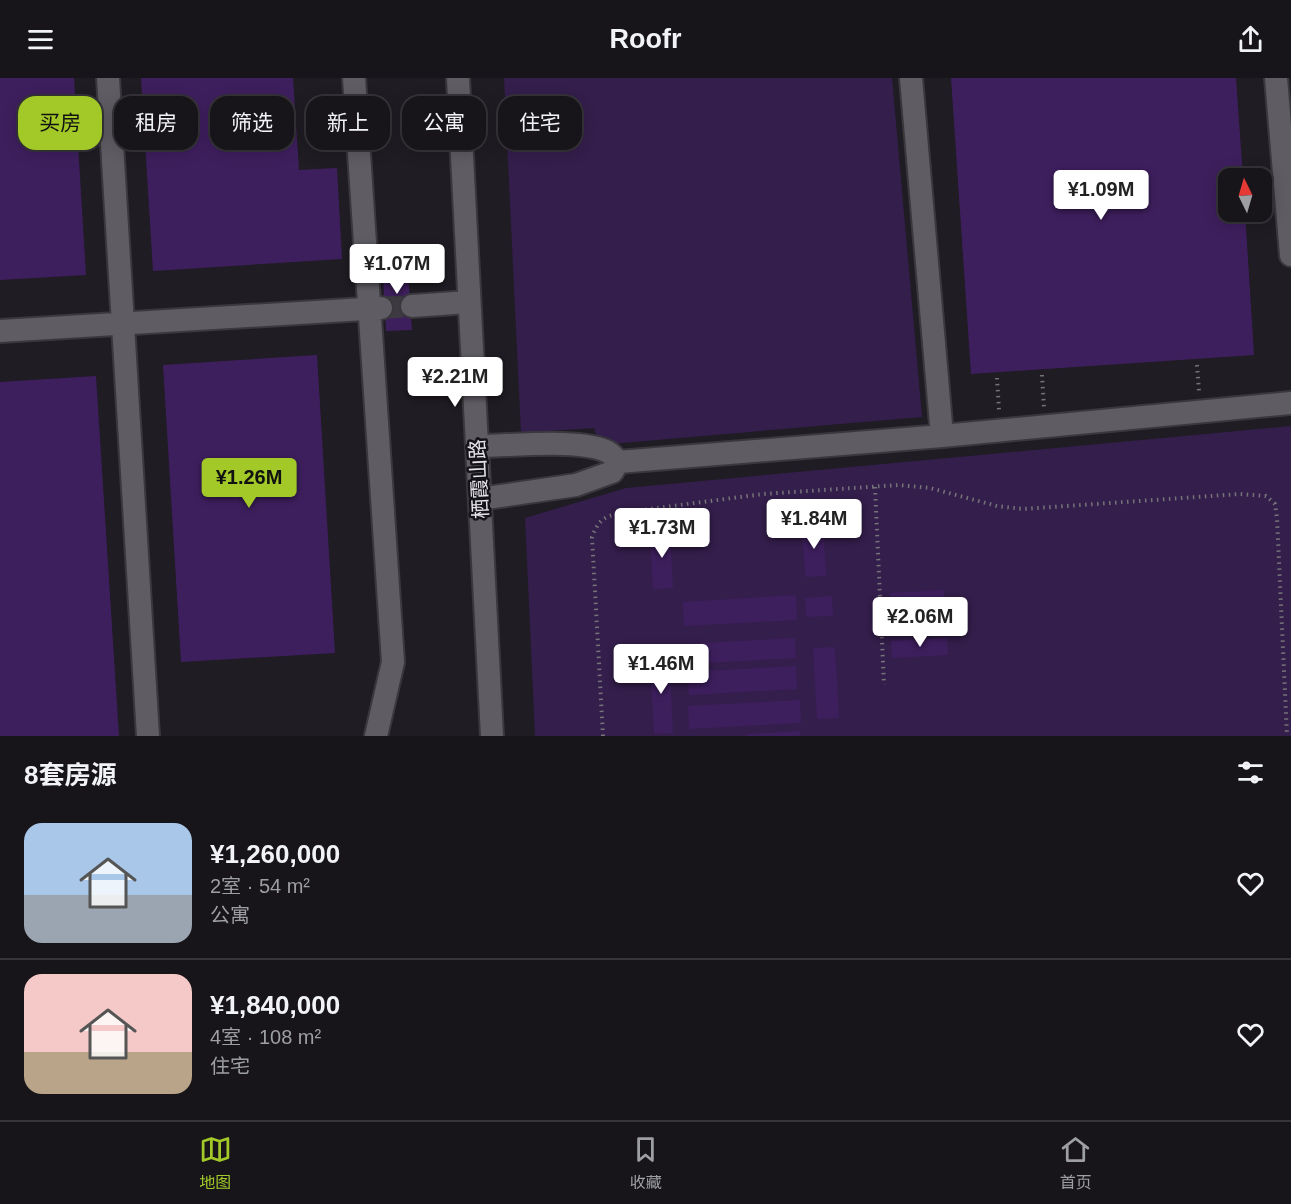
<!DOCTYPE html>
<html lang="zh">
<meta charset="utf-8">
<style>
body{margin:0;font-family:Helvetica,"Noto Sans SC",sans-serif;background:#201e23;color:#f1f3f6;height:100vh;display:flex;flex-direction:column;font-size:22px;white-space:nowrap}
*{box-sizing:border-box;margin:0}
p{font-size:20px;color:#9e9fa2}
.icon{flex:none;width:33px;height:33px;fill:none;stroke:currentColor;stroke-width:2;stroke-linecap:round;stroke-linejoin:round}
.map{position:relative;height:658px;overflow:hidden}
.drawer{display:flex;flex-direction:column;background:#17151a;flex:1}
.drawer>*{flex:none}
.top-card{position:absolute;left:18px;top:18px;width:600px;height:54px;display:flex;gap:12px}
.needle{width:39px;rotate:355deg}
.controls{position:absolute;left:1218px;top:90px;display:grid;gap:12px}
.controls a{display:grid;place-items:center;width:54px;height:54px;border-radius:12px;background:#17151a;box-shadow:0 3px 15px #0003,0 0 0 2px #363439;font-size:30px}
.price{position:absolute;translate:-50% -51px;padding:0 14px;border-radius:6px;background:#fff;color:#222;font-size:20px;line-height:39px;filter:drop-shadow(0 2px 3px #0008)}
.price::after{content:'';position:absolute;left:50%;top:36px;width:18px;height:14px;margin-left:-9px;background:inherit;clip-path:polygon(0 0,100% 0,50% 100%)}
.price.on{background:#a2c928;color:#111}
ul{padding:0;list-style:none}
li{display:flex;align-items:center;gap:18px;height:150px;padding:0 24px}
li+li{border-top:2px solid #363439}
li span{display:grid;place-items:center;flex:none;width:168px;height:120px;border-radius:18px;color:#555}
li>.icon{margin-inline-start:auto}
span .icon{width:72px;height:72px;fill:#fffc;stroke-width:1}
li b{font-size:26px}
h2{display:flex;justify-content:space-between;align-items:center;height:72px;padding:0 24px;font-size:26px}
.chip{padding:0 21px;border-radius:18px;background:#17151a;box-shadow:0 3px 15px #0003,0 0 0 2px #363439;font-size:21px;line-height:54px}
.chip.on{background:#a2c928;color:#111}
header{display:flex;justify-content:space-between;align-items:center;height:78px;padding:0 24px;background:#17151a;font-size:27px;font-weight:700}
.tab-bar{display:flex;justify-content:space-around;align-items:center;height:84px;border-top:2px solid #363439;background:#17151a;font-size:16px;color:#9e9fa2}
.tab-bar a{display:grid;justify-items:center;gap:3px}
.tab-bar .on{color:#a2c928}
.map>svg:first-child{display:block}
.green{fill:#341e4c}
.building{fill:#3e1f5e}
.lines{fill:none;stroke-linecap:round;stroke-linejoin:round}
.minor-tunnel{stroke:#3d3a41;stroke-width:22;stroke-dasharray:22 11;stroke-linecap:butt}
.minor-casing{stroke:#3a373d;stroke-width:26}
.path{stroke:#767379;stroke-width:4;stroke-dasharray:1.5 4.5;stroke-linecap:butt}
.minor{stroke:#5f5c64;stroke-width:22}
.labels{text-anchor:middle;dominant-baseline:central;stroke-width:5;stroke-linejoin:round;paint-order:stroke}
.street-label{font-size:20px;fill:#e6e4e9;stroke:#15131a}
</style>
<header><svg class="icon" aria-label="menu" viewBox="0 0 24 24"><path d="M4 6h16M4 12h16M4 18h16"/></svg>Roofr<svg class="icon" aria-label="share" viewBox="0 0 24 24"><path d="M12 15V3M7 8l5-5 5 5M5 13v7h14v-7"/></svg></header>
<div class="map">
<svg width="1291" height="658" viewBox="0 0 1291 658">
<rect width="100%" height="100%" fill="#1f1c23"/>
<path class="green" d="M504 0H892L922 339 610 366 597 359 594 350 521 355Z
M1291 348V658H535L525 440 626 410Z"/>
<path class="building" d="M0 0H74L86 197 0 202Z
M141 0H293L299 92 337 90 342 181 153 193Z
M951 0H1236L1243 100H1228V134H1245L1254 277 971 296Z
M407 181 412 252 386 253 382 183Z
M317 277 335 575 181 584 163 287Z
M96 298 119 658H0V304Z
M823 444 826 498 805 499 802 445Z
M670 452 673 510 653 511 650 453Z
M944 512 945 533 892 536 890 515Z
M796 517 797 542 684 548 683 524Z
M832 518 833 538 806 539 805 520Z
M795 560 796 580 687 586 686 566Z
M947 560 948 577 892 580 891 563Z
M835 569 839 640 817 641 813 570Z
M669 578 673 655 654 656 650 579Z
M796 588 797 611 689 617 688 594Z
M800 622 801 645 689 651 688 628Z
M800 653V658H747V656Z"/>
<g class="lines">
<path class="minor-tunnel" d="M381 230 412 228"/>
<defs>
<path id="minor" d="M108 0 148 658
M354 0 393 584 376 658
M458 0 492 658
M911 0 942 358
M1276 0 1291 177
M412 228 469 224
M0 253 381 230
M478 368C509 368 583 360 608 374 612 376 615 380 618 384L612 394 576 407 480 421
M618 384 942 358 1291 325"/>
</defs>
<use href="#minor" class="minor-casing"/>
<path class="path" d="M1197 287 1199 313
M1042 297 1044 330
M997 300 999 332
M875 409 884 607
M603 658 592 459C600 438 607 438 627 434L763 416 898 407 930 410 997 428 1023 431 1240 416 1266 418 1275 426 1277 440 1287 658"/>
<use href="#minor" class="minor"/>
</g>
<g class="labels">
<g class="street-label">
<text transform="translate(479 401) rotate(-93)">栖霞山路</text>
</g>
</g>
</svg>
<div class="controls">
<a><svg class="needle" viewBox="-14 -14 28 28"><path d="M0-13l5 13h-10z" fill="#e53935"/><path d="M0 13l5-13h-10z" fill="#9e9fa2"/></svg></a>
</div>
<b class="price" style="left:1101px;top:143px">¥1.09M</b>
<b class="price" style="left:397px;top:217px">¥1.07M</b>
<b class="price" style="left:455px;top:330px">¥2.21M</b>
<b class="price on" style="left:249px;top:431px">¥1.26M</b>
<b class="price" style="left:814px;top:472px">¥1.84M</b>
<b class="price" style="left:662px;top:481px">¥1.73M</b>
<b class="price" style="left:920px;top:570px">¥2.06M</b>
<b class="price" style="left:661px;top:617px">¥1.46M</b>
<div class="top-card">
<a class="chip on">买房</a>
<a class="chip">租房</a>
<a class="chip">筛选</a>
<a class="chip">新上</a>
<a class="chip">公寓</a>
<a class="chip">住宅</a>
</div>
</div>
<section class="drawer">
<h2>8套房源<svg class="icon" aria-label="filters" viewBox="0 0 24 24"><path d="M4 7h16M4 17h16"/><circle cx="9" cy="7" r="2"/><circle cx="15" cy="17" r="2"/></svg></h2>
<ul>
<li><span style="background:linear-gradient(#a9c7e8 60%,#9aa5b1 0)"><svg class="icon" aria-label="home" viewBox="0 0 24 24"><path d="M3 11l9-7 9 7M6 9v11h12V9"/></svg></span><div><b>¥1,260,000</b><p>2室 · 54 m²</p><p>公寓</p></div><svg class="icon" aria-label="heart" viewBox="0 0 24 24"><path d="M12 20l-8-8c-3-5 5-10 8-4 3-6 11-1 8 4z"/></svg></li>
<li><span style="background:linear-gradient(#f6c9c9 65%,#b9a48a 0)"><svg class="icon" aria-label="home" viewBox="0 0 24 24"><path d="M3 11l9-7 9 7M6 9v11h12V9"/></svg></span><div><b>¥1,840,000</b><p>4室 · 108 m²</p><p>住宅</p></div><svg class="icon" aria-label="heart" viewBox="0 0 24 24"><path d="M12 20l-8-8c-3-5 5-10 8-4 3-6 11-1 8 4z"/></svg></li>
</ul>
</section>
<nav class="tab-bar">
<a class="on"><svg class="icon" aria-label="map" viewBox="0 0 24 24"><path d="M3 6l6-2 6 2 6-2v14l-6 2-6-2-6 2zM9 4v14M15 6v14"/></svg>地图</a>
<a><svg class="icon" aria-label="saved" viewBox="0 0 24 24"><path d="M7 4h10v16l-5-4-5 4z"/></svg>收藏</a>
<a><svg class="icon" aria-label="home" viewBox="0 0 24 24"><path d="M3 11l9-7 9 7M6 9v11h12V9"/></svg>首页</a>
</nav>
